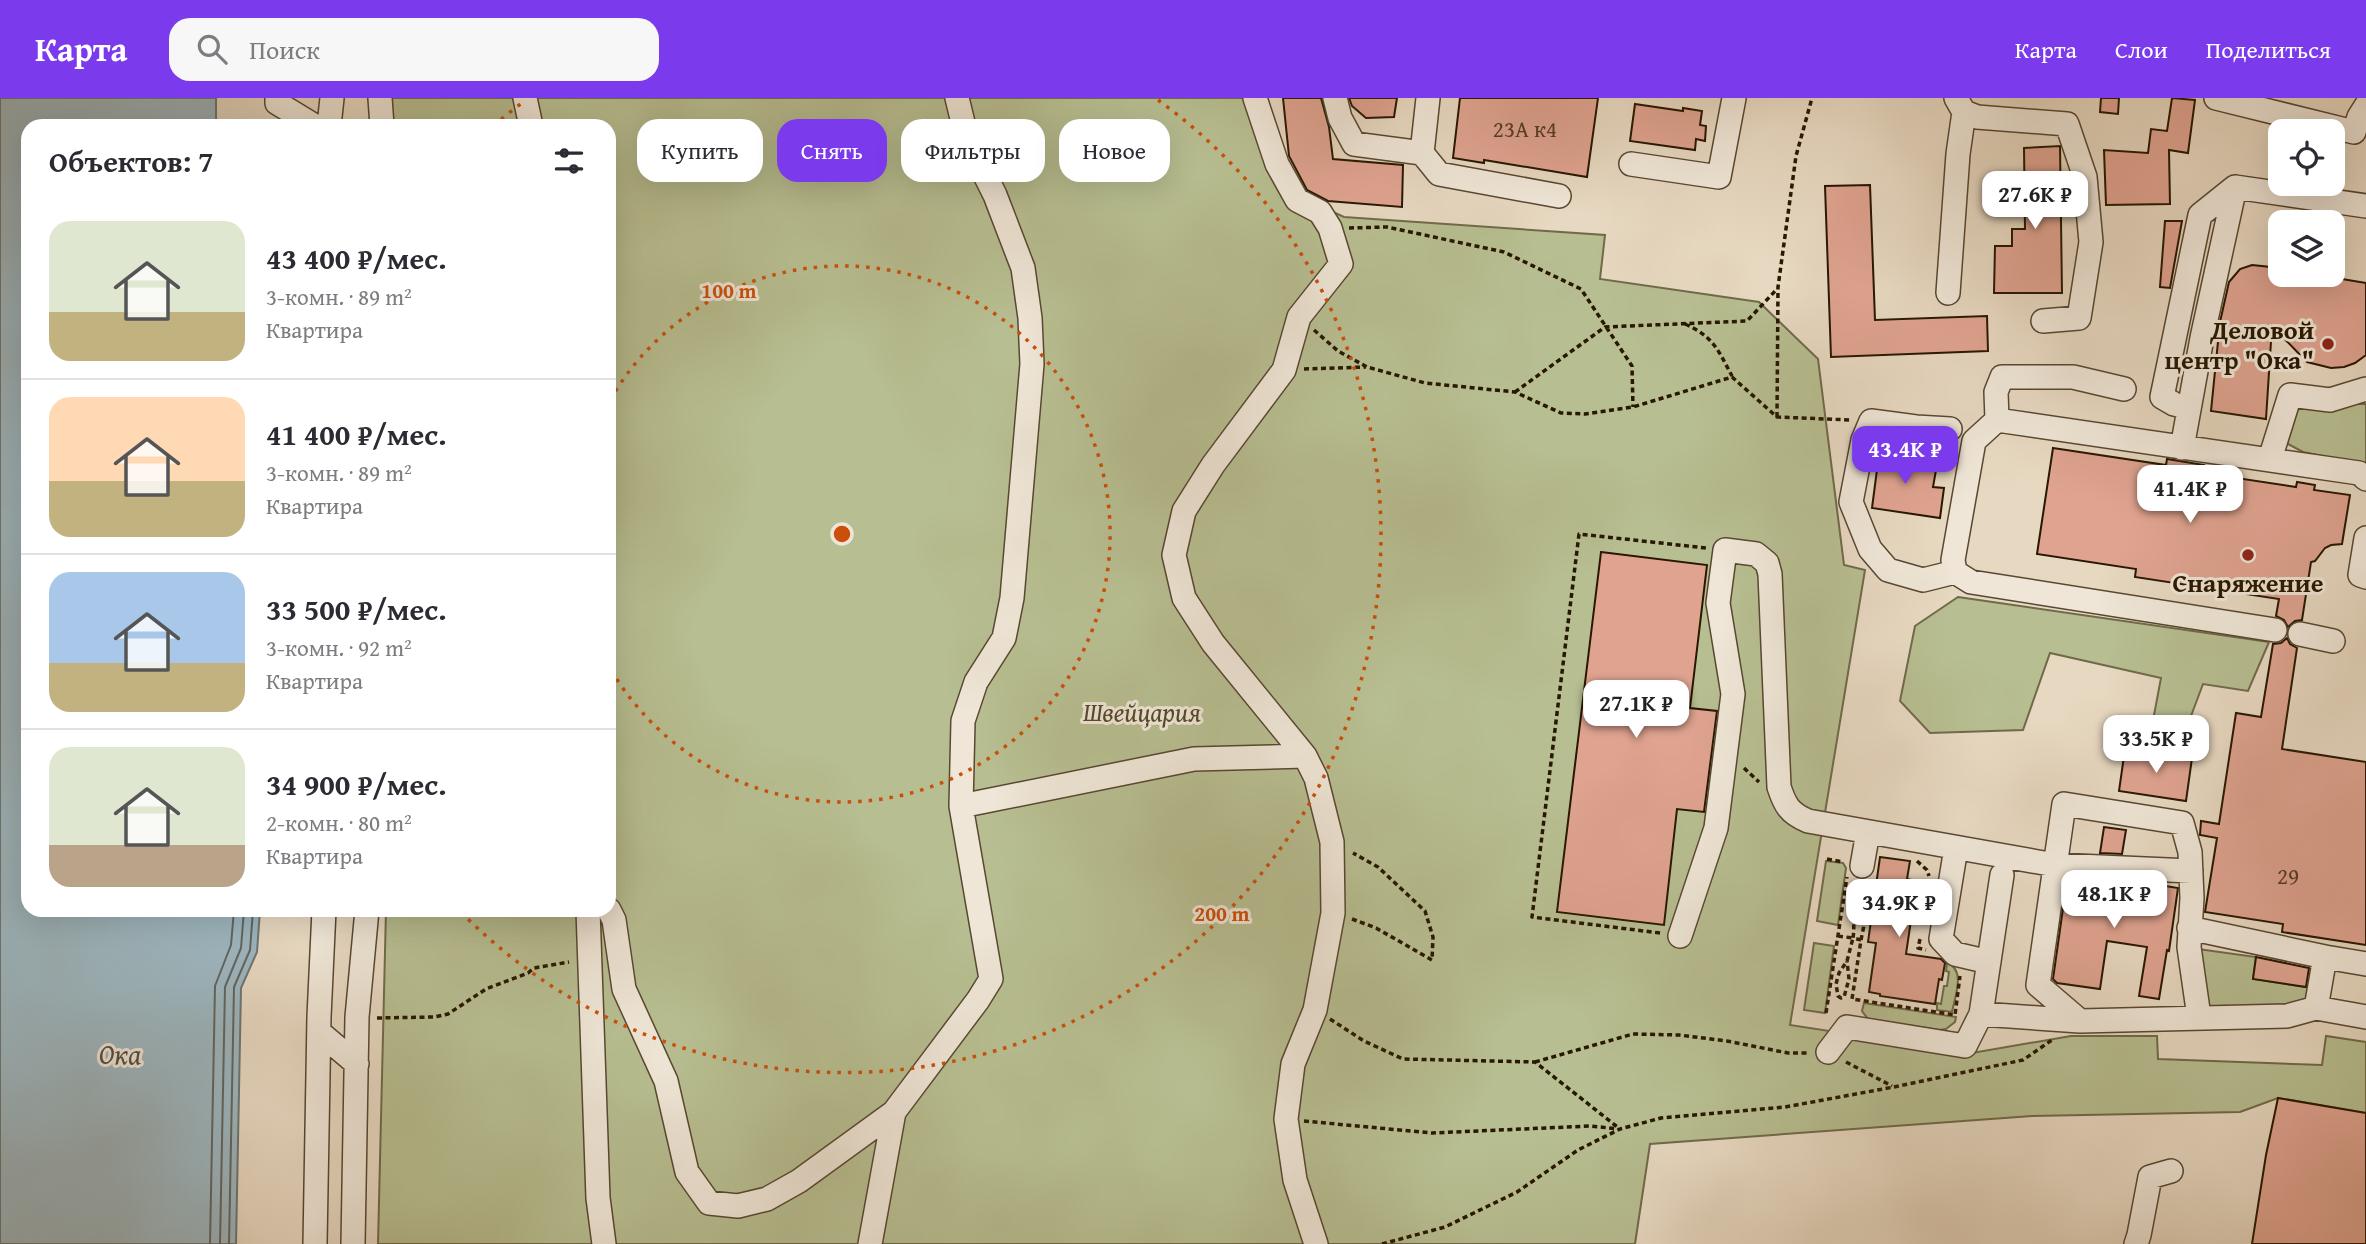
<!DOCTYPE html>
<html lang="ru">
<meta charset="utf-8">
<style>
body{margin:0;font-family:"Gentium Book Plus",serif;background:#f7f7f7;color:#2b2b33;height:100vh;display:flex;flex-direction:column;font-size:26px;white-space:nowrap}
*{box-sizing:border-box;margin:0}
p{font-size:23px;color:#7c7c81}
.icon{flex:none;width:38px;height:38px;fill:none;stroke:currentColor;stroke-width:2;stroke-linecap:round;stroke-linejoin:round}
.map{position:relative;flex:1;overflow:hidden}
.details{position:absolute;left:21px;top:21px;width:595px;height:798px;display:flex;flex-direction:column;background:#fff;border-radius:21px;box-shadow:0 7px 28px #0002}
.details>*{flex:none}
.banner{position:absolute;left:637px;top:21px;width:665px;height:63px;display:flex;gap:14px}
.fabs{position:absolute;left:2268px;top:21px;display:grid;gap:14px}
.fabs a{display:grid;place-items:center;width:77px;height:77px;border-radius:14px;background:#fff;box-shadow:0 7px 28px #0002;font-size:35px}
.price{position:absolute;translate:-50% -60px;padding:0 16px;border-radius:14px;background:#fff;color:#222;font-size:23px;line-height:46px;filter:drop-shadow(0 2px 4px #0008)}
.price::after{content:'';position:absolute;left:50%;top:42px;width:21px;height:16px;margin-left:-10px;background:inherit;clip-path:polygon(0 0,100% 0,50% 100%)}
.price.selected{background:#7c3aed;color:#fff}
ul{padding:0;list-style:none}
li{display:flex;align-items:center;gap:21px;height:175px;padding:0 28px}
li+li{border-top:2px solid #e1e1e2}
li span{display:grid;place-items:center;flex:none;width:196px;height:140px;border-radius:21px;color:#555}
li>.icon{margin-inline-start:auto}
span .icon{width:84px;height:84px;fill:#fffc;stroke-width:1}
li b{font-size:30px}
h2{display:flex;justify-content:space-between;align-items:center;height:84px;padding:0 28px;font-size:30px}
.pill{padding:0 24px;border-radius:21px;background:#fff;box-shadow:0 7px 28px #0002;font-size:24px;line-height:63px}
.pill.selected{background:#7c3aed;color:#fff}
header{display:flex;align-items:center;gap:42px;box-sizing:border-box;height:98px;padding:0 35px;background:#7c3aed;color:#fff}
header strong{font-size:33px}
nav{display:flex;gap:38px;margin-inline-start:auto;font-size:24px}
.search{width:490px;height:63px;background:#f7f7f7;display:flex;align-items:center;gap:18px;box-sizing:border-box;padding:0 24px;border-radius:21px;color:#7c7c81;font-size:26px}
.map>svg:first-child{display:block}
.green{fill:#b7be91;stroke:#706a49;stroke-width:2}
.water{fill:#9db6bf;stroke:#6e7673;stroke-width:2}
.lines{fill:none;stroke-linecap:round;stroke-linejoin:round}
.shore{stroke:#626660;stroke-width:2}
.building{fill:#dfa390;stroke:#281701;stroke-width:2}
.minor-casing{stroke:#584731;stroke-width:26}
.path{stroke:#281701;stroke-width:3.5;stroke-dasharray:5 3.5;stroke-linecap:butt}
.minor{stroke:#efe6d7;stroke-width:23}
.ring{fill:none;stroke:#cb4f0a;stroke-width:3.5;stroke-dasharray:3.5 7}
.poi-dot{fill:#8f2418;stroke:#efe6d7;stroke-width:2.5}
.labels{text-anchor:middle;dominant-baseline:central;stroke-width:6;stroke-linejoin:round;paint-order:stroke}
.number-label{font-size:23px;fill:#563a25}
.poi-label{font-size:26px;font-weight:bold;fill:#281701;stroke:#efe6d7;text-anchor:end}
.park-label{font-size:26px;font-style:italic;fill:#53492c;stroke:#efe6d7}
.water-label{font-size:28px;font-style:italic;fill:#514f44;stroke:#efe6d7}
.centre{fill:#cb4f0a;stroke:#efe6d7;stroke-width:3.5}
.ring-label{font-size:21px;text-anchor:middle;font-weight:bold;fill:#cb4f0a;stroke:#efe6d7;stroke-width:6;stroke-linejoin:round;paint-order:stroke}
</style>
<header>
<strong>Карта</strong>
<div class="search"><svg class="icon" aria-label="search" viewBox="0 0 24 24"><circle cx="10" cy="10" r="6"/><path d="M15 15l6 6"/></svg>Поиск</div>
<nav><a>Карта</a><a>Слои</a><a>Поделиться</a></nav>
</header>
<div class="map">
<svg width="2366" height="1146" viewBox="0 0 2366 1146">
<rect width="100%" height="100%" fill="#e7d8c1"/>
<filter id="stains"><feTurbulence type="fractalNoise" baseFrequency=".00286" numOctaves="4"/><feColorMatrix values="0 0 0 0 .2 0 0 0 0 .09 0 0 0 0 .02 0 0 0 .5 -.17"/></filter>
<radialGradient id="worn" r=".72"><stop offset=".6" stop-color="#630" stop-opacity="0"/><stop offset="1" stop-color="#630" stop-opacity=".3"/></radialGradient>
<path class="green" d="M389 0H1265L1300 99 1344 119 1605 137 1600 181 1759 204 1818 261 1844 467 1865 472 1790 927 1972 955 2071 938H2157L2158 961 2322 967 2326 938 2366 944V1015L2278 1000 2240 1014 2032 1018 1650 1046 1635 1146H378L386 812H609V28H392Z
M2299 306H2366V367L2303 354 2288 346 2284 336Z
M1958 499 2269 544 2248 593 2203 586 2188 626 2166 634 2154 617 2161 580 2050 555 2023 632 1930 635 1900 603 1915 528Z
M1826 763 1843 765 1846 770 1838 827 1817 823Z
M1814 845 1834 848 1825 915 1804 912Z
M2198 851 2256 859 2253 881 2313 890 2311 905 2211 910 2203 897Z
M1947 865C1966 871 1955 899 1952 914L1937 912V905L1941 906 1944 888H1947L1949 874 1946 873Z
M1864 905 1956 919 1955 924 1946 931 1939 932 1868 921 1862 913Z"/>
<path class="water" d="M0 0H216V28H28V812H260L257 854 241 890 236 1146H0Z"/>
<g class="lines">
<path class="shore" d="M210 1146 215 888 231 847 234 812
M220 1146 225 889 241 850 244 812
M229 1146 234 889 250 852 253 812"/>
</g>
<path class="building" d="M1283 0H1321L1329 29 1333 61 1403 67 1402 109 1328 103 1307 92 1289 58Z
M1349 0H1397L1394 19 1366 20 1352 8Z
M1460 0H1598L1587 79 1484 62V65L1453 60Z
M2101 0H2119L2118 16 2100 14Z
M2172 0 2195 2 2188 55 2169 52 2170 106 2106 107 2104 52 2148 55 2151 31 2167 33Z
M1635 6 1683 13V10L1702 13 1700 27 1706 28 1705 43 1696 41 1695 52 1630 43Z
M2060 48 2062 195H1994L1995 148H2012V131H2025L2024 50Z
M1870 87 1875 222 1987 218 1988 253 1831 259 1825 88Z
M2165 123H2182L2170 190 2160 189Z
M2252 167 2280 170V177H2318L2366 185V257L2355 265 2344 269 2331 270 2307 264 2272 228 2266 321 2211 313 2220 224 2229 184 2240 171Z
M1881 341 1899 343 1896 367 1936 372 1933 389 1944 390 1940 420 1872 410Z
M2053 350 2166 367 2167 361 2204 367 2203 375 2296 389 2297 384 2315 387 2314 392 2350 397 2342 446 2331 447 2325 450 2315 463 2311 464 2302 522 2295 523 2288 529 2284 522 2276 518 2279 501 2135 479 2136 471 2037 456Z
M1601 454 1707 467 1690 610 1717 613 1704 714 1677 711 1664 827 1557 814Z
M2287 540 2290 546 2297 550 2282 651 2366 664V847L2282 834 2283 826 2205 814 2217 740 2200 737 2201 723 2219 726 2236 615 2261 619 2273 546 2281 545Z
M2125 651 2192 660 2186 703 2119 693Z
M2104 729 2126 732 2122 756 2100 755Z
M1880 759 1910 763 1907 781 1916 783 1913 803H1917L1915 823 1911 822 1906 856 1941 861 1945 865 1942 882 1939 881 1935 906 1880 898V896L1869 894 1876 845 1868 844Z
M2067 782 2147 785 2178 790 2169 853 2167 852 2159 901 2139 898 2147 849 2107 843 2100 891 2057 885 2053 881Z
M2256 859 2309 870 2306 889 2253 881Z
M2278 1000 2366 1015V1146H2252L2266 1057Z"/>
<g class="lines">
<defs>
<path id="minor" d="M277 0V5L315 28
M380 0 382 28
M525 0 531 28
M1255 0 1277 66 1297 102 1320 114 1330 130 1341 166 1299 219 1284 272 1213 367 1184 413 1174 457 1184 500 1213 545 1305 658 1316 680 1332 744 1333 815 1315 912 1293 966 1286 1021 1295 1082 1316 1146
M1335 0 1340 20 1354 46 1422 55
M1428 0 1422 55 1439 76 1559 98
M1956 0 1964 14 1977 19 2067 26 2085 79 2091 144 2079 220 2043 223
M2216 0 2354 34 2359 19 2366 8
M329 28 332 0
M1631 66 1719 79 1734 0
M1948 195 1958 56 1964 14
M2189 310 2174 306 2162 299 2200 117 2235 89
M1997 322 1996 294 2002 279H2073L2124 291
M1950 331 1916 329 1871 323 1863 342 1851 404 1870 451 1888 472 1923 482 1955 474
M2182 350 2202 240 2235 89 2366 108
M2270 361 2290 297 2330 302 2366 291
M2366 440 2360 477 2366 479
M2275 532 1971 484 1955 474 1953 462 1974 343 1997 322 2359 375 2366 381
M2300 536 2333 543
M961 708 1194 661 1305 658
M1956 750 1941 841 1955 856 1989 864
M1862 768 1868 734
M588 812 598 1100 604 1146
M609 812 614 822 624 891 666 983 687 1074 709 1105 738 1108 767 1101 799 1083 894 1014 978 902 991 881 961 708 963 623 976 584 1004 540 1012 500 1032 266 1030 220 1023 170 995 97 967 41 957 0
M2189 830 2325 859
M1680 838 1716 730 1733 596 1718 505 1725 452 1756 456 1767 465 1770 476 1779 689C1785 707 1789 715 1808 723L2055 767 2191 773
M2366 866 2325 859 2316 910 2366 919
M1981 916 2002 777
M2199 919 2189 849 2192 800 2190 754 2182 725 2064 706 2038 887 2080 923 2287 918 2316 910
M319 934 357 966
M1828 954 1847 929 1965 948 1981 916 2080 923
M315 1146 319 919 324 812
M353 1146 357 919 367 812
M870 1146 894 1014
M2136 1146 2139 1137 2150 1079 2171 1073"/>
</defs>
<use href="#minor" class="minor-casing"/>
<path class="path" d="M1349 130 1387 129 1504 154 1581 191 1632 268 1633 309
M1685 226C1714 239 1718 252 1732 278
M1314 232 1338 253 1367 269 1425 285 1515 294 1561 315 1585 316 1633 309 1732 279 1777 319 1851 322
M1304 271 1366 269
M1515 294 1605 229 1747 223 1777 191
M1777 319 1778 189 1796 58 1812 0
M1744 670 1759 684
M1827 761 1843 764
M1917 763 1927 772 1929 778
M1853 784C1849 802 1856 821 1853 840L1861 842 1852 901 1955 917 1960 878
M1854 811 1861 798 1864 785
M1352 821 1376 830 1432 862 1433 839 1425 813 1378 769 1353 755
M1660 835 1532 819 1579 436 1706 450
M1838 838 1853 840 1847 863 1839 875 1836 886 1838 898 1841 900 1844 899 1849 881 1847 863
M1920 841 1918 850 1926 852
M1861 842 1871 793 1870 786
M1826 915 1847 779
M377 920 434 919 448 916 486 891 528 875 534 870 569 864
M1330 921 1364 943 1403 961 1535 964 1620 1031
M1535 964 1633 936 1679 937 1727 943 1788 955H1809
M1846 964 1892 988
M1304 1023 1432 1035 1591 1028 1618 1031
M1382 1146 1445 1129 1517 1094 1578 1052 1620 1031 1661 1020 1785 1009 1894 989 2023 962 2052 942"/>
<use href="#minor" class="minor"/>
</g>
<g class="ring">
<path d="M610 302A268 268 0 1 1 610 570"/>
<path d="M493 28A537 537 0 0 1 526 2M1158 2A537 537 0 1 1 459 812"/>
</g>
<g class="poi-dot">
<circle cx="2328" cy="246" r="7"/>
<circle cx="2248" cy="457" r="7"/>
</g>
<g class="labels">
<g class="number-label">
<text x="1525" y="30">23А к4</text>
<text x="2288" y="777">29</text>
</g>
<g class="poi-label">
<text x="2314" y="231">Деловой<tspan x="2314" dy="30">центр "Ока"</tspan></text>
<text x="2248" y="484" text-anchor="middle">Снаряжение</text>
</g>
<g class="park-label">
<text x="1142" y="613">Швейцария</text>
</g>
<g class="water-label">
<text x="120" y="955">Ока</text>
</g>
</g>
<circle cx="842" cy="436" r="10" class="centre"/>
<g class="ring-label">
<text x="729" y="200">100 m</text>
<text x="1222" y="823">200 m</text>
</g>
<rect width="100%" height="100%" filter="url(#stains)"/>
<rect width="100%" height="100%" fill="url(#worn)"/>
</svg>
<div class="fabs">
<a><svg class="icon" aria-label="locate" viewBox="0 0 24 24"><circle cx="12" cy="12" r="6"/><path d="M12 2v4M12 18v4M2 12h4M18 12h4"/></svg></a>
<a><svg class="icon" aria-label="layers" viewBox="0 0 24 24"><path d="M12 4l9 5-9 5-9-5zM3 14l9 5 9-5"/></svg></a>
</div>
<b class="price" style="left:2035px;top:133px">27.6K ₽</b>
<b class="price selected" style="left:1905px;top:388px">43.4K ₽</b>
<b class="price" style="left:2190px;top:427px">41.4K ₽</b>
<b class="price" style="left:1636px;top:642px">27.1K ₽</b>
<b class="price" style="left:2156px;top:677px">33.5K ₽</b>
<b class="price" style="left:2114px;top:832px">48.1K ₽</b>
<b class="price" style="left:1899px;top:841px">34.9K ₽</b>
<div class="banner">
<a class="pill">Купить</a>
<a class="pill selected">Снять</a>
<a class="pill">Фильтры</a>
<a class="pill">Новое</a>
</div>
<section class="details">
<h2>Объектов: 7<svg class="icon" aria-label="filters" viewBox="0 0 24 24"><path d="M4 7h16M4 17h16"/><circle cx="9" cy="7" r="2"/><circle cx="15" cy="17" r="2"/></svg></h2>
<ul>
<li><span style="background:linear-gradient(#dfe7d0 65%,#c2b280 0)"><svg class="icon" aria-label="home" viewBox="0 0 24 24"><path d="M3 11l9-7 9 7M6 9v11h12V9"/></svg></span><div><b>43 400 ₽/мес.</b><p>3-комн. · 89 m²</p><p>Квартира</p></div></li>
<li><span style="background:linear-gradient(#ffd9b3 60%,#c2b280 0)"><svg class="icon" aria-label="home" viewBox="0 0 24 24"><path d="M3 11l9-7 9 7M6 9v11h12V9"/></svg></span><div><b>41 400 ₽/мес.</b><p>3-комн. · 89 m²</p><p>Квартира</p></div></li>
<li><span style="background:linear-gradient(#a9c7e8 65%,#c2b280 0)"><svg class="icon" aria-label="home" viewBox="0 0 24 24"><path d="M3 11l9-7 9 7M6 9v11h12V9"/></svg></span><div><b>33 500 ₽/мес.</b><p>3-комн. · 92 m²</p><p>Квартира</p></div></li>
<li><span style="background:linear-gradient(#dfe7d0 70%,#b9a48a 0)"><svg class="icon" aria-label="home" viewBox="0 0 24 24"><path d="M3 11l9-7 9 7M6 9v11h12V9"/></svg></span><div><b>34 900 ₽/мес.</b><p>2-комн. · 80 m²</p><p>Квартира</p></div></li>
</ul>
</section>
</div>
